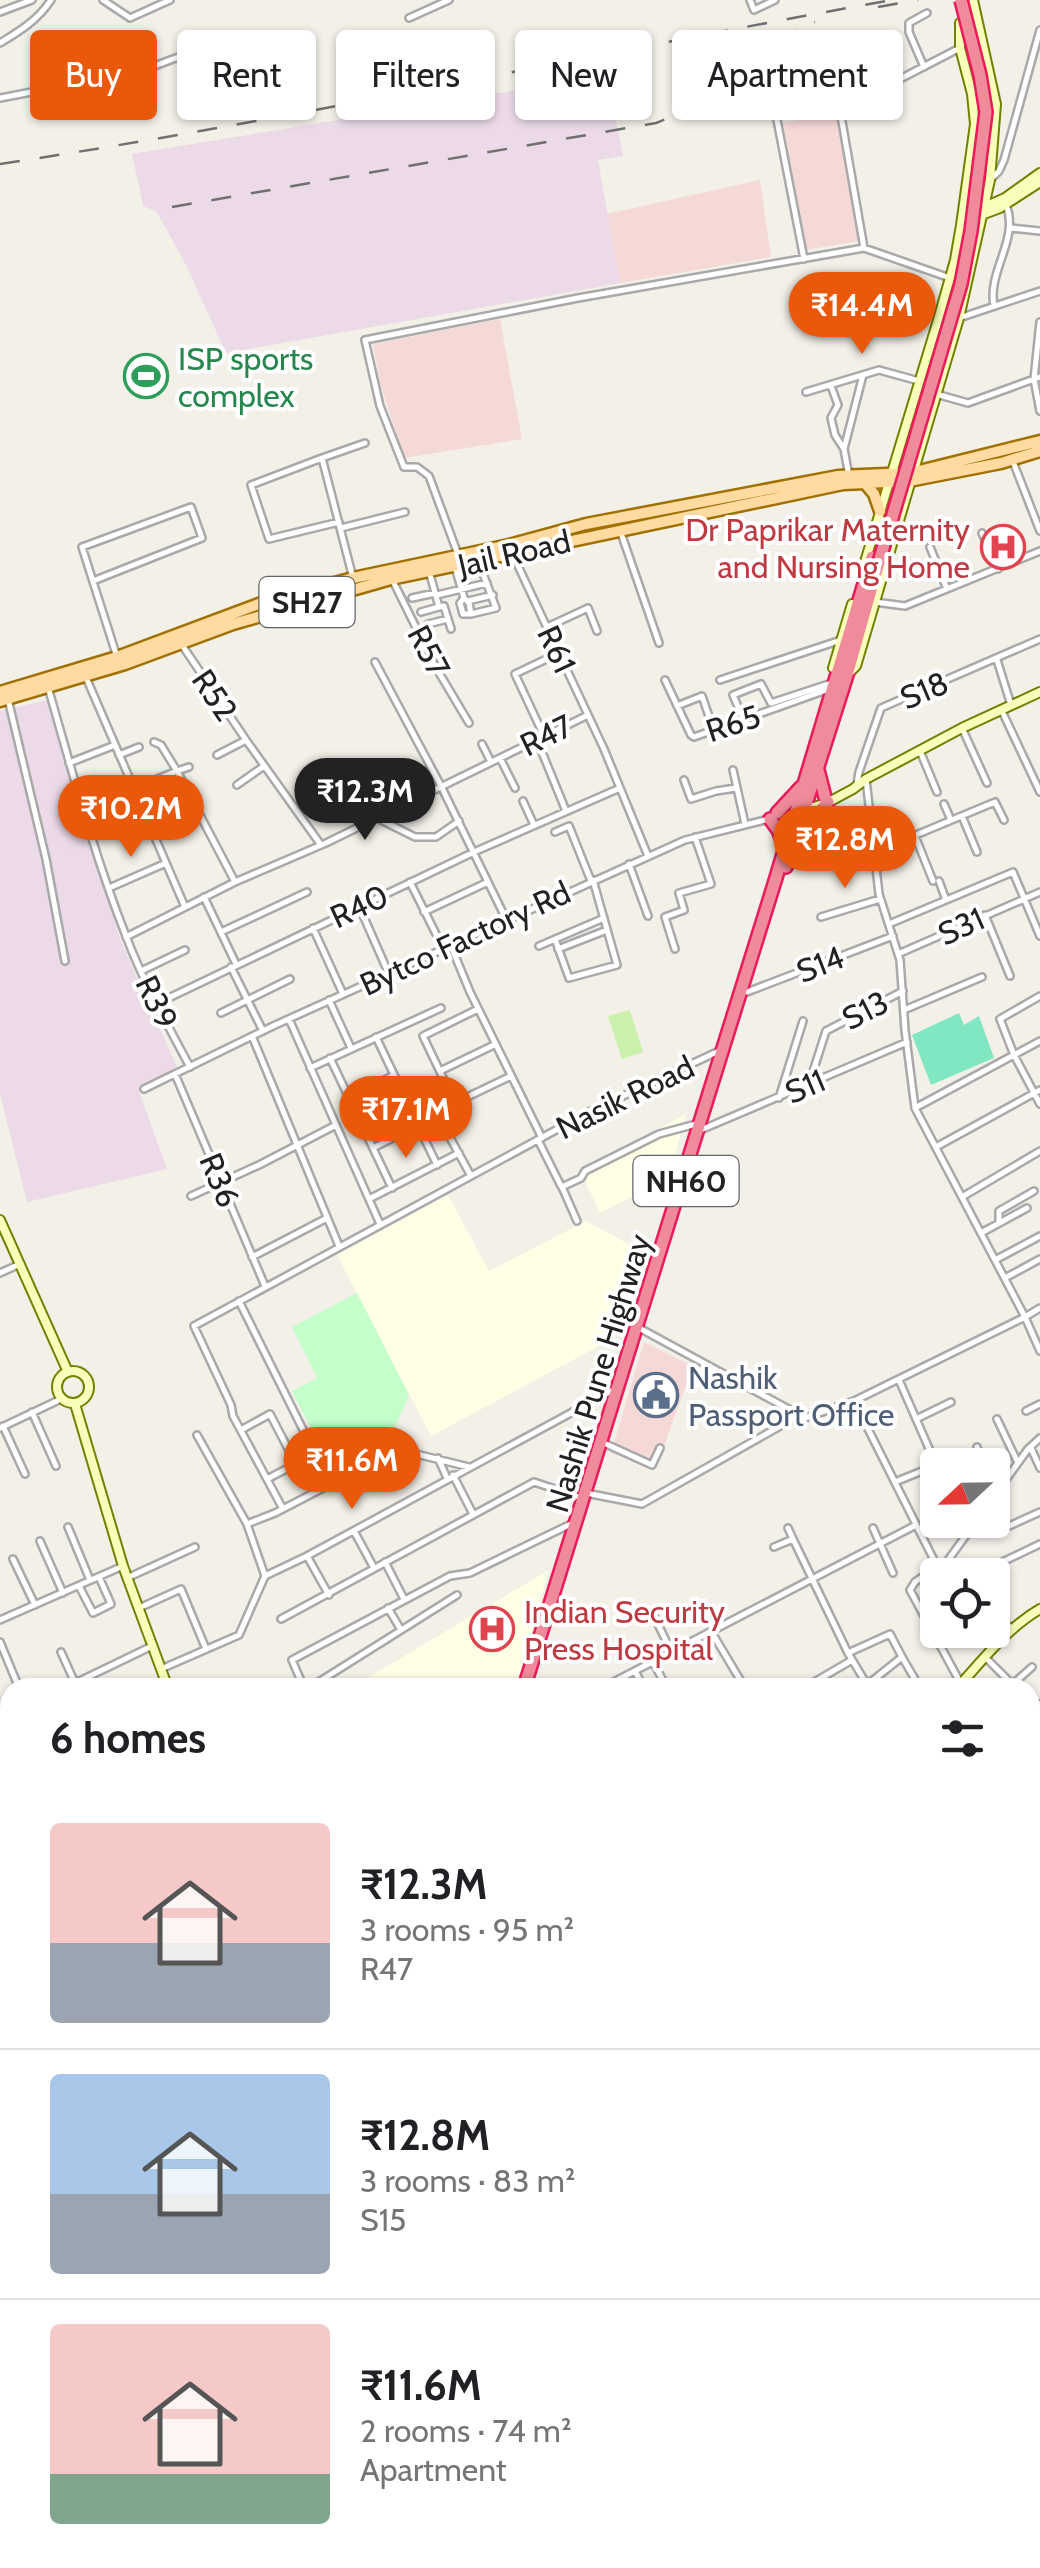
<!DOCTYPE html>
<meta charset="utf-8">
<style>
body{margin:0;font-family:Cabin,sans-serif;background:#f6f6f6;color:#202124;height:100vh;display:flex;flex-direction:column;font-size:38px;white-space:nowrap}
*{box-sizing:border-box;margin:0}
p{font-size:32px;color:#757577}
.icon{flex:none;width:55px;height:55px;fill:none;stroke:currentColor;stroke-width:2;stroke-linecap:round;stroke-linejoin:round}
.map{position:relative;flex:1;overflow:hidden}
.side{position:absolute;left:0px;top:1678px;width:1040px;height:892px;display:flex;flex-direction:column;background:#fff;border-radius:30px 30px 0 0;box-shadow:0 2px 8px #0004}
.side>*{flex:none}
.guide{position:absolute;left:30px;top:30px;width:980px;height:90px;display:flex;gap:20px}
.needle{width:65px;rotate:248deg}
.buttons{position:absolute;left:920px;top:1448px;display:grid;gap:20px}
.buttons a{display:grid;place-items:center;width:90px;height:90px;border-radius:10px;background:#fff;box-shadow:0 2px 8px #0004;font-size:50px}
.price{position:absolute;translate:-50% -85px;padding:0 22px;border-radius:35px;background:#ea580c;color:#fff;font-size:32px;line-height:65px;filter:drop-shadow(0 2px 5px #0008)}
.price::after{content:'';position:absolute;left:50%;top:60px;width:30px;height:22px;margin-left:-15px;background:inherit;clip-path:polygon(0 0,100% 0,50% 100%)}
.price.on{background:#222;color:#fff}
ul{padding:0;list-style:none}
li{display:flex;align-items:center;gap:30px;height:250px;padding:0 50px}
li+li{border-top:2px solid #e0e0e0}
li span{display:grid;place-items:center;flex:none;width:280px;height:200px;border-radius:10px;color:#555}
li>.icon{margin-inline-start:auto}
span .icon{width:120px;height:120px;fill:#fffc;stroke-width:1}
li b{font-size:42px}
h2{display:flex;justify-content:space-between;align-items:center;height:120px;padding:0 50px;font-size:42px}
.tag{padding:0 35px;border-radius:10px;background:#fff;box-shadow:0 2px 8px #0004;font-size:35px;line-height:90px}
.tag.on{background:#ea580c;color:#fff}
.map>svg:first-child{display:block}
.commercial{fill:#f4d9d7}
.industrial{fill:#ecdae8}
.education{fill:#feffe5}
.military{fill:#f5e3db}
.grass{fill:#caf0ab}
.park{fill:#c4fecb}
.pitch{fill:#81e7c3}
.lines{fill:none;stroke-linecap:round;stroke-linejoin:round}
.taxiway{stroke:#b2b0ac;stroke-width:14}
.runway{stroke:#b2b0ac;stroke-width:35}
.street-casing{stroke:#a9a9a9;stroke-width:10}
.secondary-casing{stroke:#6f8200;stroke-width:12}
.primary-casing{stroke:#a07100;stroke-width:15}
.highway-casing{stroke:#eb1b5b;stroke-width:16}
.street{stroke:#fff;stroke-width:5}
.secondary{stroke:#f9ffba;stroke-width:8}
.primary{stroke:#ffdaa1;stroke-width:10}
.highway{stroke:#ef8b9a;stroke-width:11}
.rail{stroke:#707070;stroke-width:2.5;stroke-dasharray:20 20;stroke-linecap:butt}
.highway-bridge-casing{stroke:#eb1b5b;stroke-width:16;stroke-linecap:butt}
.highway-bridge{stroke:#ef8b9a;stroke-width:11}
.labels{text-anchor:middle;dominant-baseline:central;stroke-width:8;stroke-linejoin:round;paint-order:stroke}
.shield{fill:#fff;stroke:#646464;stroke-width:2.5}
.shield-label{font-size:30px;font-weight:bold;fill:#222}
.leisure-label{font-size:32px;fill:#27864d;stroke:#fff;text-anchor:start}
.health-label{font-size:32px;fill:#be3a42;stroke:#fff;text-anchor:end}
.street-label{font-size:32px;fill:#222;stroke:#fff}
.service-label{font-size:32px;fill:#4e5e75;stroke:#fff;text-anchor:start}
</style>
<div class="map">
<svg width="1040" height="2568" viewBox="0 0 1040 2568">
<rect width="100%" height="100%" fill="#f3f0e8"/>
<path class="commercial" d="M836 113 859 241 806 250 783 123Z
M760 180 771 257 620 283 607 214Z
M500 319 522 439 404 458 380 383 373 344Z
M644 1342 693 1366 656 1468 611 1453Z"/>
<path class="industrial" d="M607 75 623 156 598 160 620 283 226 353 187 267 157 212 143 206 132 154Z
M48 700 120 939 177 1067 138 1089 167 1169 27 1202 0 1094V711Z
M14 2560H188L196 2568H0Z"/>
<path class="education" d="M686 1114 669 1178 600 1213 580 1170Z
M448 1195 489 1271 586 1221 645 1253 614 1338 431 1436 337 1255Z
M549 1570 516 1687H352Z"/>
<path class="military" d="M1040 1921V2568H264L270 2560H1030V1925Z"/>
<path class="grass" d="M630 1010 643 1052 622 1059 608 1016Z"/>
<path class="park" d="M357 1293 409 1395 386 1448 335 1475 292 1391 317 1378 292 1327Z"/>
<path class="pitch" d="M959 1013 964 1025 979 1016 994 1058 931 1085 912 1035Z"/>
<g class="lines">
<path class="taxiway" d="M742 2568 763 2560"/>
<path class="runway" d="M840 2560 843 2568"/>
<defs>
<path id="street" d="M103 0 130 18 170 0
M750 0 754 10 775 0
M0 12 32 0
M409 18 449 0
M0 43C20 31 38 20 51 0
M924 67 909 32V23L927 13
M778 78C792 87 808 94 814 111L833 107 840 110
M0 98 141 71 189 53
M777 120 804 259
M992 178 999 171 1004 160 1040 30
M1010 228 1040 231
M950 278 864 248 840 110 956 50
M994 306C987 271 1020 239 1006 205
M959 318 1040 291
M1040 322 1034 379 1040 377
M831 386 838 405 831 418 835 435 844 449 849 476
M806 392 879 370 919 381
M936 394 968 403 1034 379 1040 411
M844 449 863 375
M322 458 365 443
M1012 459 1040 531
M339 522 269 539 251 485 322 458 353 578
M341 528 405 512
M621 533 659 643
M982 533 998 569
M930 547 947 589
M512 553 604 749 648 856
M459 557 429 476 417 467H404L380 406 365 340 578 298 864 248
M455 567 464 598 469 603 471 614H463L460 603 464 598
M429 571 439 607 444 606 451 629
M391 577 435 666 469 723
M458 577 482 571 496 608 471 614
M93 581 202 538 191 507 82 547 117 657
M437 595 487 583
M412 598 435 593
M468 601 493 595
M875 602 905 606 1040 551
M421 612 439 607
M428 624 448 619
M547 627 588 608 597 631
M180 642 246 740 321 845
M997 660 1011 705
M375 662 441 786 506 919
M85 675 185 907
M665 680 691 735 694 737 832 688
M720 680 841 640
M48 687C72 771 94 855 126 936 143 981 167 1024 190 1067
M8 699 46 859 65 961
M677 706 702 696 714 731
M1001 709 1040 792
M742 716 733 695 761 684 771 703 832 683
M962 728 987 783
M544 736 515 674 559 653
M537 740 566 811
M154 742 161 745 177 771 189 767
M482 744 491 762
M920 751 937 792
M119 755 139 747
M217 755 246 740
M500 758 515 788
M69 763 115 745
M733 770 745 824
M866 779 879 894 900 960 905 1030 915 1108 1025 1317 1040 1308
M684 780 691 799 716 791 736 788
M857 784 859 772 881 708 1040 639
M237 785 264 766
M523 801 534 825
M944 804 951 820
M83 809 177 771 235 882
M962 816 977 852
M377 818 415 837H436L459 821
M555 832 569 826 591 881
M915 836 933 881
M793 855 821 863 851 862 995 802 1004 820
M629 864 648 916
M939 881 946 900
M410 882 443 948
M109 888 166 863
M204 897 236 964
M359 906 388 972
M424 912 488 882
M985 915 1010 976
M821 917 880 899
M889 924 1013 872 1040 936
M313 928 343 994
M221 932 307 892
M126 937 235 882 326 843 588 715
M555 939 569 978 617 965 593 880
M451 946 470 992 542 1138
M539 946 604 918
M558 949 607 930
M675 949 665 917 684 910 679 893 711 884 695 837
M898 954 1040 892
M231 967 263 1031
M141 971 185 950
M747 992 893 936
M1040 996 1000 1019 1014 1055 1040 1104
M329 1000 351 1048
M156 1004 474 852 620 788
M904 1010 982 977
M221 1013 290 979
M289 1019 380 1224
M252 1036 339 1246
M376 1037 437 1165
M330 1058 392 1188
M310 1068 441 1008
M440 1071 496 1044
M175 1074 265 1286
M809 1084 826 1031 903 991
M144 1089 273 1026 685 840 769 819
M779 1098 803 1021
M350 1099 394 1075
M455 1103 423 1036 478 1009
M915 1108 1040 1041
M703 1129 907 1042
M538 1140 561 1186H564L581 1178 585 1171 659 1134 696 1124
M936 1147 1040 1090
M373 1148 418 1125
M471 1176 436 1112 511 1076
M562 1187 577 1221
M191 1196 259 1165 336 1125
M962 1197 1040 1151
M369 1199 459 1153
M999 1223V1211L1034 1191
M981 1233 1027 1208
M252 1257 327 1218
M995 1260 1040 1236
M0 1273 20 1264
M1005 1278 1040 1259
M239 1301 330 1484
M641 1329 805 1418 854 1401 940 1572 944 1575
M899 1380 938 1469
M854 1401 1025 1317 1040 1351
M1026 1411 1040 1404
M32 1412 56 1466
M916 1419 951 1402
M997 1419 1018 1463
M3 1426 25 1474
M0 1428 61 1399
M241 1430 270 1414 296 1464 267 1479
M197 1435 247 1524 265 1576
M606 1444 652 1465 660 1448
M977 1447 983 1465
M1031 1448 1040 1468
M438 1458 447 1478
M453 1475 473 1514
M895 1482 959 1456
M591 1494 642 1504 798 1416
M992 1499 1028 1449 1040 1438
M283 1509 233 1416 231 1405 194 1326 591 1111 719 1051
M960 1520 967 1535
M247 1524 275 1513 387 1455 408 1452 469 1467
M68 1527 90 1580
M788 1528 793 1539
M873 1528 893 1573
M354 1531 374 1568
M998 1531 1040 1512
M40 1541 63 1593
M774 1547 793 1539 848 1653 869 1688
M307 1556 329 1595
M13 1559 35 1605
M385 1562 404 1599
M996 1565 1040 1544
M937 1567 915 1582 910 1590 961 1684
M941 1570 977 1520
M127 1578 195 1547
M79 1586 93 1613 111 1604 99 1577
M139 1608 181 1589 206 1649
M388 1608 401 1630
M652 1612 671 1651
M992 1613 1013 1629
M281 1619 534 1482 582 1498
M0 1620 123 1566
M711 1631 745 1688
M0 1642 19 1688
M940 1646 963 1630
M61 1652 75 1683
M848 1653 890 1634 902 1657 867 1685
M902 1657 920 1688
M986 1658 1016 1688
M653 1662 667 1688
M161 1669 239 1635 265 1576 307 1556 615 1389
M635 1671 644 1688
M822 1678 827 1688
M1013 1684 1032 1667
M65 1688 152 1646
M304 1688 292 1660 450 1576 470 1573 571 1524
M309 1688 457 1595
M602 1688 916 1525
M773 1688 777 1685 778 1688
M804 1688 852 1660
M1030 1712 1040 1704
M1030 1816 1040 1833
M0 1853 10 1885
M0 1993 10 1986
M0 2038 10 2032
M0 2083 10 2099
M0 2147 10 2163
M0 2176H10
M0 2278 10 2273
M0 2288 10 2310
M0 2351 10 2346
M0 2399 10 2396
M0 2446 10 2457"/>
<path id="secondary" d="M980 209 1005 198 1040 173
M979 216 1000 208 1040 182
M865 562 938 320 955 260 961 225 975 124 972 94 960 48V23
M833 668 852 604
M850 672 856 666 959 318 990 180 996 104 973 0
M803 810 827 803 853 789 866 779 962 728 1040 692
M0 1220 68 1372
M57 1387a16 16 0 1 1 32 0a16 16 0 1 1-32 0Z
M75 1404 123 1566 168 1688
M957 1688C983 1660 1007 1628 1040 1609
M0 1918 10 1939
M0 2354 10 2366
M0 2551 10 2545
M195 2560 202 2568"/>
<path id="primary" d="M864 482 874 494 880 511
M0 692 117 657 264 602 353 578 509 545 586 524 838 476 911 473 1040 441
M0 701 125 664 233 624 391 579 843 484 909 481 1001 463 1040 451"/>
<path id="highway" d="M818 770 825 797
M777 813 801 787
M770 819 778 830 784 844
M800 832 828 802
M786 867 847 675 879 562
M524 1688 775 881 872 557
M235 2568 238 2560"/>
</defs>
<use href="#street" class="street-casing"/>
<use href="#secondary" class="secondary-casing"/>
<use href="#primary" class="primary-casing"/>
<use href="#highway" class="highway-casing"/>
<use href="#street" class="street"/>
<use href="#secondary" class="secondary"/>
<use href="#primary" class="primary"/>
<use href="#highway" class="highway"/>
<path class="rail" d="M878 7 918 0
M0 164C299 119 594 53 892 0
M172 207 656 123C682 113 703 102 725 85 755 63 779 35 815 22"/>
<defs>
<path id="highway-bridge" d="M879 562 961 284 971 231 986 112 980 75 961 0"/>
</defs>
<use href="#highway-bridge" class="highway-bridge-casing"/>
<use href="#highway-bridge" class="highway-bridge"/>
</g>
<defs>
<symbol id="stadium-ring" viewBox="-11 -11 22 22"><circle r="9.5" fill="#fff" stroke="#2e9e5b" stroke-width="1.5"/><path d="M0-5a6.5 5 0 1 0 0 10a6.5 5 0 1 0 0-10ZM-3.5-1.8h7v3.6h-7Z" fill="#2e9e5b"/></symbol>
<symbol id="hospital-ring" viewBox="-11 -11 22 22"><circle r="9.5" fill="#fff" stroke="#e0444e" stroke-width="1.5"/><path d="M-5-5h3v3.5h4V-5h3V5h-3V1.5h-4V5h-3Z" fill="#e0444e"/></symbol>
<symbol id="civic-ring" viewBox="-11 -11 22 22"><circle r="9.5" fill="#fff" stroke="#5c6f8a" stroke-width="1.5"/><path d="M-.6-6.5H3V-4.5H.6V-3L4-1V1h2V6H-6V1h2V-1L-.6-3ZM-1.2 2.5V6h2.4V2.5Z" fill="#5c6f8a"/></symbol>
</defs>
<g fill-rule="evenodd">
<use href="#stadium-ring" x="121" y="351" width="50" height="50"/>
<use href="#hospital-ring" x="978" y="522" width="50" height="50"/>
<use href="#civic-ring" x="631" y="1370" width="50" height="50"/>
<use href="#hospital-ring" x="467" y="1604" width="50" height="50"/>
</g>
<g class="labels">
<g class="shield">
<rect x="259.5" y="577" width="95" height="50" rx="8"/>
<rect x="633.5" y="1156" width="105" height="50" rx="8"/>
</g>
<g class="shield-label">
<text x="307" y="602">SH27</text>
<text x="686" y="1181">NH60</text>
</g>
<g class="leisure-label">
<text x="178" y="358">ISP sports<tspan x="178" dy="37">complex</tspan></text>
</g>
<g class="health-label">
<text x="970" y="529">Dr Paprikar Maternity<tspan x="970" dy="37">and Nursing Home</tspan></text>
<text x="524" y="1611" text-anchor="start">Indian Security<tspan x="524" dy="37">Press Hospital</tspan></text>
</g>
<g class="street-label">
<text transform="translate(514 553) rotate(-13)">Jail Road</text>
<text transform="translate(557 649) rotate(65)">R61</text>
<text transform="translate(429 651) rotate(62)">R57</text>
<text transform="translate(924 690) rotate(-23)">S18</text>
<text transform="translate(215 695) rotate(56)">R52</text>
<text transform="translate(733 723) rotate(-18)">R65</text>
<text transform="translate(546 735) rotate(-26)">R47</text>
<text transform="translate(359 906) rotate(-25)">R40</text>
<text transform="translate(961 926) rotate(-24)">S31</text>
<text transform="translate(465 938) rotate(-25)">Bytco Factory Rd</text>
<text transform="translate(820 964) rotate(-21)">S14</text>
<text transform="translate(157 1002) rotate(64)">R39</text>
<text transform="translate(865 1010) rotate(-27)">S13</text>
<text transform="translate(805 1086) rotate(-23)">S11</text>
<text transform="translate(625 1097) rotate(-26)">Nasik Road</text>
<text transform="translate(220 1180) rotate(67)">R36</text>
<text transform="translate(598 1373) rotate(-73)">Nashik Pune Highway</text>
</g>
<g class="service-label">
<text x="688" y="1377">Nashik<tspan x="688" dy="37">Passport Office</tspan></text>
</g>
</g>
</svg>
<div class="buttons">
<a><svg class="needle" viewBox="-14 -14 28 28"><path d="M0-13l5 13h-10z" fill="#e53935"/><path d="M0 13l5-13h-10z" fill="#757577"/></svg></a>
<a><svg class="icon" aria-label="locate" viewBox="0 0 24 24"><circle cx="12" cy="12" r="6"/><path d="M12 2v4M12 18v4M2 12h4M18 12h4"/></svg></a>
</div>
<b class="price" style="left:862px;top:357px">₹14.4M</b>
<b class="price on" style="left:365px;top:843px">₹12.3M</b>
<b class="price" style="left:131px;top:860px">₹10.2M</b>
<b class="price" style="left:845px;top:891px">₹12.8M</b>
<b class="price" style="left:406px;top:1161px">₹17.1M</b>
<b class="price" style="left:352px;top:1512px">₹11.6M</b>
<div class="guide">
<a class="tag on">Buy</a>
<a class="tag">Rent</a>
<a class="tag">Filters</a>
<a class="tag">New</a>
<a class="tag">Apartment</a>
</div>
<section class="side">
<h2>6 homes<svg class="icon" aria-label="filters" viewBox="0 0 24 24"><path d="M4 7h16M4 17h16"/><circle cx="9" cy="7" r="2"/><circle cx="15" cy="17" r="2"/></svg></h2>
<ul>
<li><span style="background:linear-gradient(#f6c9c9 60%,#9aa5b1 0)"><svg class="icon" aria-label="home" viewBox="0 0 24 24"><path d="M3 11l9-7 9 7M6 9v11h12V9"/></svg></span><div><b>₹12.3M</b><p>3 rooms · 95 m²</p><p>R47</p></div></li>
<li><span style="background:linear-gradient(#a9c7e8 60%,#9aa5b1 0)"><svg class="icon" aria-label="home" viewBox="0 0 24 24"><path d="M3 11l9-7 9 7M6 9v11h12V9"/></svg></span><div><b>₹12.8M</b><p>3 rooms · 83 m²</p><p>S15</p></div></li>
<li><span style="background:linear-gradient(#f6c9c9 75%,#7fa58c 0)"><svg class="icon" aria-label="home" viewBox="0 0 24 24"><path d="M3 11l9-7 9 7M6 9v11h12V9"/></svg></span><div><b>₹11.6M</b><p>2 rooms · 74 m²</p><p>Apartment</p></div></li>
</ul>
</section>
</div>
